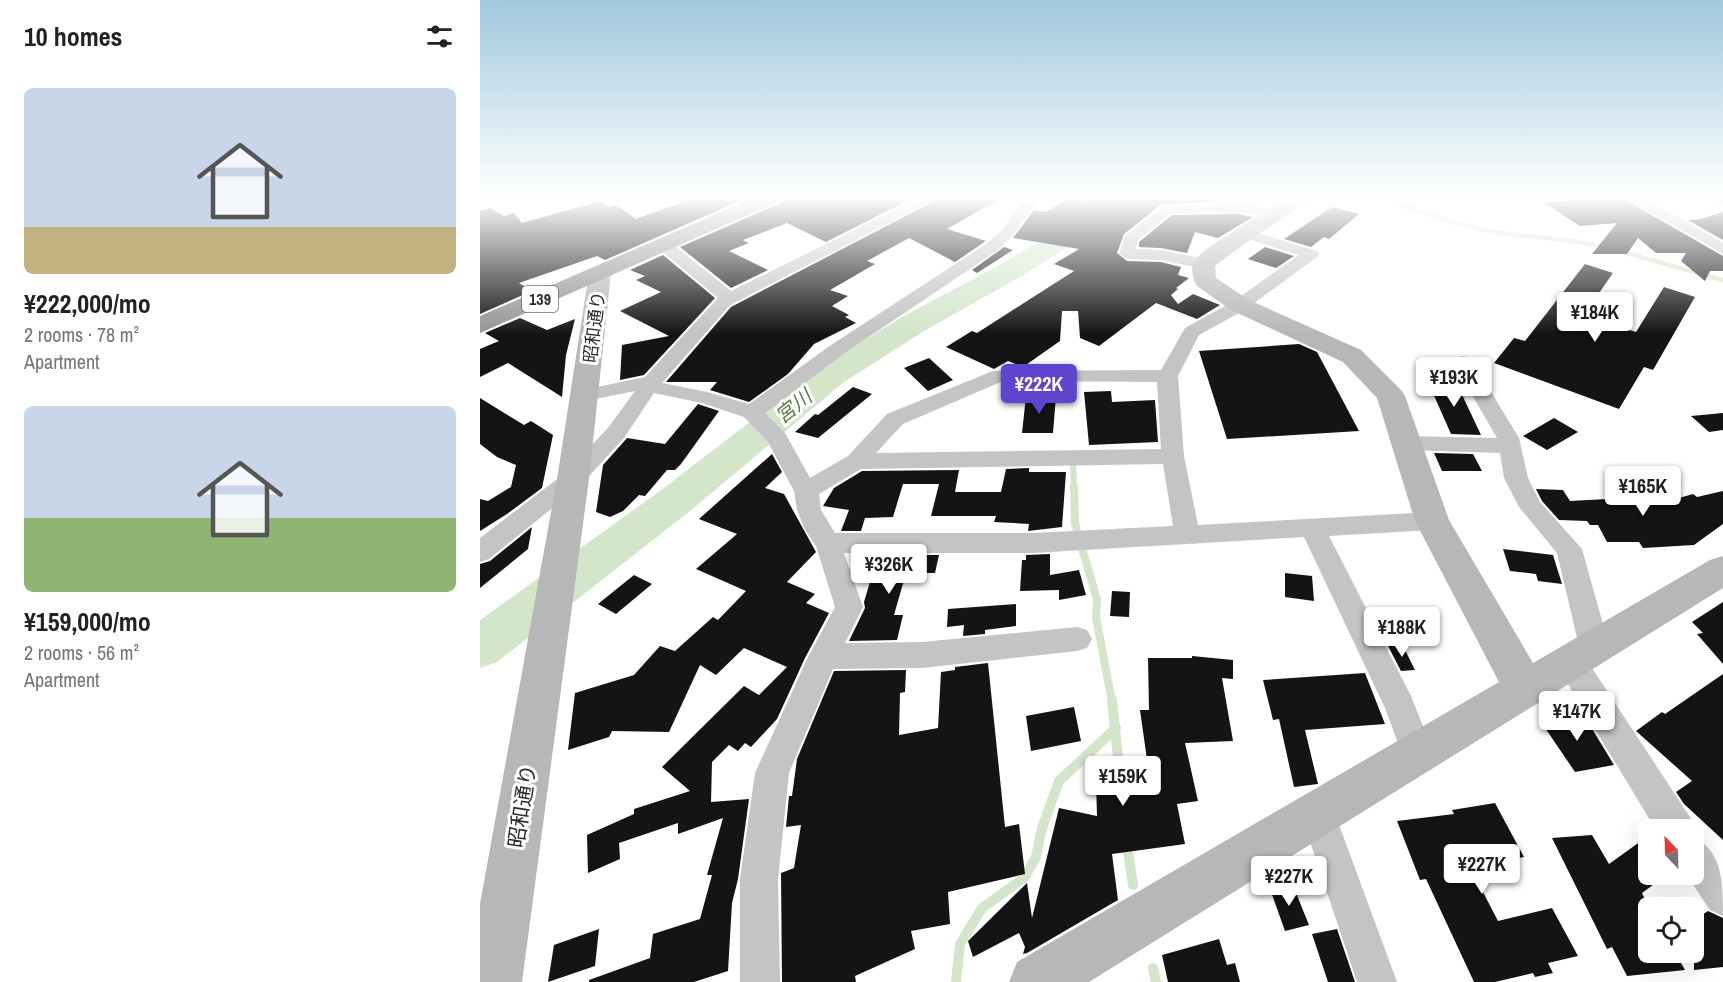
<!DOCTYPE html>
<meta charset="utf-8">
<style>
body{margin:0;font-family:"Archivo Narrow","Noto Sans JP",sans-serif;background:#f6f6f6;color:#222;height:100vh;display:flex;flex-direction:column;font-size:22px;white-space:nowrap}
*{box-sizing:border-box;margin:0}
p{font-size:20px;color:#767676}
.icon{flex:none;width:33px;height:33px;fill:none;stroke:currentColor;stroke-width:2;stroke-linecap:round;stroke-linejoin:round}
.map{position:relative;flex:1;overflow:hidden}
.sheet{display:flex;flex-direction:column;background:#fff;width:480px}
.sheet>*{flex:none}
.needle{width:39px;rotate:337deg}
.controls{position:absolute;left:1158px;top:819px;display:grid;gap:12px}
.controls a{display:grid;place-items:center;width:66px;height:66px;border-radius:9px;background:#fff;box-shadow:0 6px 24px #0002;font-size:30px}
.price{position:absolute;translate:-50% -51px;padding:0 14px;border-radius:6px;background:#fff;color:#222;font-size:20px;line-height:39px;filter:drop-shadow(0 2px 3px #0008)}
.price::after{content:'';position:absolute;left:50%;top:36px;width:18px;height:14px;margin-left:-9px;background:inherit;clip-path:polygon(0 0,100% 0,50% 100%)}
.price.active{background:#6043cf;color:#fff}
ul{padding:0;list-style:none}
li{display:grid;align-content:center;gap:12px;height:318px;padding:0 24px}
li span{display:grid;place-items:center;height:186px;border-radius:9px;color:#555}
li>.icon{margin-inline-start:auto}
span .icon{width:108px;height:108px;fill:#fffc;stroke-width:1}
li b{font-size:26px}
h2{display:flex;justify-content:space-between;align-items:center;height:72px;padding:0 24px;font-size:26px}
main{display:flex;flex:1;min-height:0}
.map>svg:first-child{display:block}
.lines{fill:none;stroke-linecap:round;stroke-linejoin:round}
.stream-far3{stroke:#d3e6ca;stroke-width:4.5}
.stream-far2{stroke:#d3e6ca;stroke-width:6}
.stream-far1{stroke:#d3e6ca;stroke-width:8}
.stream{stroke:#d3e6ca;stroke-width:10}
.river{fill:#d3e6ca;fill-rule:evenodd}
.building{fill:#141414}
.street{fill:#c4c4c4;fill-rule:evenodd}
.secondary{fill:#b7b7b7;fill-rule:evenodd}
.highway{fill:#949494;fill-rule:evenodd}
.labels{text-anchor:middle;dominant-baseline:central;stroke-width:6;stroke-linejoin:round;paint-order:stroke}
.shield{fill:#fff;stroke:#6c6c6c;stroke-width:1.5}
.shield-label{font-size:16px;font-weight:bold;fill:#2d2d2d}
.street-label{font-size:18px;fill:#2d2d2d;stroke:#fff}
.water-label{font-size:20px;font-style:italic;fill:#567e42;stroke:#fff}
.near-street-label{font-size:21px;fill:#2d2d2d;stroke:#fff}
</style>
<main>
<section class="sheet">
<h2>10 homes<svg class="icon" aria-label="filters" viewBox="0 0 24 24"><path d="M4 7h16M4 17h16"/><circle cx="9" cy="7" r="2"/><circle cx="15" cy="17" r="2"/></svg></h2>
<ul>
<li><span style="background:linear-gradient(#c9d6e8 75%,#c2b280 0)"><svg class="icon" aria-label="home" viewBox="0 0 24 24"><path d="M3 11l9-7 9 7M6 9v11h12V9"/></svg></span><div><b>¥222,000/mo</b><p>2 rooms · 78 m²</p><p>Apartment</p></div></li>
<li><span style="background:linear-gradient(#c9d6e8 60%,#8fb573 0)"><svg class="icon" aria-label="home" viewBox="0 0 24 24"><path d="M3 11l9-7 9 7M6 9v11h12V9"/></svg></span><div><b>¥159,000/mo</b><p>2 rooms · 56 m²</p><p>Apartment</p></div></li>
</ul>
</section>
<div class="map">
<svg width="1243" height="982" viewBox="0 0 1243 982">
<rect width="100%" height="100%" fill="#fff"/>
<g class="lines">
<path class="stream-far3" d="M910 196 913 202C946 213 980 226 1014 232 1053 238 1091 238 1128 248
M1139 251 1243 280"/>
<path class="stream-far2" d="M593 464 594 487"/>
<path class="stream-far1" d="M594 486 595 524 617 600 616 617 632 702"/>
<path class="stream" d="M632 700 641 786
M647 845 653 885
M673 968 676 982
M476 982 480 944 502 908 544 878 556 857 562 828 579 781 636 728"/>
<path class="river" d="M621 208 630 210 633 215 630 220 545 274 444 331 364 382 210 511 17 662 0 668V620L180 491 340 368 422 317 525 262 612 210Z"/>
</g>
<path class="building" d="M219 196H271L125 260 117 256 39 283 52 291 0 314V211L10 208 24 216 34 213 42 223 120 201 129 207 136 205 156 219Z
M306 196H437L346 242 307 223 263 240 269 243 249 251 288 270 251 288 200 247 303 202Z
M464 196H525L467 229 506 241 475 262 429 238 387 261 395 264 350 290 368 296 352 306 369 315 365 317 376 323 334 344 308 374 269 402 230 390 237 382H186L251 307Z
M616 196H720L741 202 682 204 644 234 637 253 647 261 681 262 701 267 698 275 709 278 696 288 698 289 691 295 698 304 713 294 740 305 717 319 676 303 619 346 600 338 598 311H582L580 341 543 367 528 361 514 369 466 347 492 331 497 333 594 271 574 264 599 249 533 238 554 210 566 212 590 198 607 202Z
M1142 198 1243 256V271H1230L1225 281 1201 261 1206 253H1176L1158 238 1147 254H1112L1137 223 1100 226 1063 202Z
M852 207 879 214 849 239 844 237 831 247 804 239Z
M1243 212V240L1208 220 1221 219Z
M758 214 773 217 738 238 715 232 707 253 681 248 659 247V242L692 215Z
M524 247 533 250 497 273 492 270Z
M785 247 814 256 796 268 768 259Z
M183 255 235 298 164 375 140 380 142 345 189 336 140 311 181 292 156 280 165 276 150 270Z
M1105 264 1133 273 1103 316 1156 332 1184 287 1215 297 1173 370 1164 367 1139 409 1014 363 1034 338 1045 341Z
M40 318 67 330 95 319 86 355 82 397 28 363 0 377V349L19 341 5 333Z
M819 344 837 352 879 431 747 439 719 351Z
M449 358 473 380 448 391 424 368Z
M948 382H976L1001 435 971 434Z
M373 387 392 394 338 438 315 432 335 414 338 415Z
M631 391 632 402 675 400 678 442 609 445 604 392Z
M546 396H576L573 433H542Z
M0 398 44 425 51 421 73 435 62 488 27 514 0 531V499L8 501 31 487 36 465 17 457 0 444Z
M218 404 239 411 201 464 195 470H187L165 496 159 495 143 511 130 517 116 512 123 465 147 438 185 444Z
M1243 413V430L1229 432 1211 416Z
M1074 418 1098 432 1067 450 1043 436Z
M954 453 993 454 1002 471H962Z
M292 454 302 472 285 488 304 494 336 552 307 582 335 594 326 603 349 613 325 658 297 719 271 747 265 743 258 751 249 745 232 762 231 802 269 799 258 879 252 903 248 971 214 982H109V980L170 958 173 934 220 919 232 875H227L243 818 198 834V823L139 843 140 859 108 873 107 835 154 814V809L210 791 182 767 264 686 279 695 307 667 264 648 236 675 220 665 189 732 132 731 129 737 88 750 95 693 154 675 180 646 195 651 233 617 238 620 266 591 216 569 257 534 219 519Z
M549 468V472H586L582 527 548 531 549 524 514 522 516 516H451L459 484H423L413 517 385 518 381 531H361L369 510 343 506 354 488 382 471 479 470 475 492H521L526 469Z
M1056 489 1083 490 1090 501 1127 499 1140 492 1154 491 1158 495 1172 491 1185 502 1213 494 1217 497 1243 491V524L1214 545 1163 548 1159 542H1127L1118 525H1110L1107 521 1079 520 1062 501Z
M52 527 48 549 0 588V564L10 561Z
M1023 549 1073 555 1082 584 1058 581 1056 574 1030 571Z
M570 554V575L599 570 606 595 579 600V590L540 591 542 560H546V555Z
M398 555H459L455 573H438L436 580H424L414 615H423L417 640 369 641 385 608 384 602Z
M805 573 832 576 834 601 805 597Z
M154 575 172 584 136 614 118 604Z
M632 591 650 592 649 617 630 616Z
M1243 602V664L1217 634 1223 633 1212 622Z
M536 604V626L505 630V634L483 636 484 625 467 627 468 609Z
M922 644 935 670 921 671 908 646Z
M712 656 753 660V679L742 678 753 741 705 743 718 801 697 804 705 844 632 854 638 900 547 953 543 954 545 947 539 933 493 957 488 941 547 883 552 918 579 808 617 816 616 781 669 774 660 710H669L668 658H712Z
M508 663 525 827 539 824 545 874 468 892 470 924 431 931 435 949 375 976 376 982H302L301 873 314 868 321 825 306 827 309 796H312L317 759 354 671 426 670 425 692 420 693 419 735 458 728 461 672 475 670V667Z
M885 673 905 724 825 730 838 784 814 787 799 719 793 720 783 680Z
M1243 674V840L1204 804 1196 792 1212 781 1156 731 1182 712 1185 714Z
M594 707 601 741 551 751 546 716Z
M1097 712 1105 723 1108 722 1134 765 1095 772 1059 719Z
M1015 803 1044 857 990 867 1018 921 1072 908 1098 956 1068 963 1073 973 1055 977 1053 973 1015 982H994L946 879 940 880 917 821 974 814 972 810Z
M1112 835 1129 864 1168 836V874H1188L1162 893 1168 905V952H1195L1205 970 1147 976 1132 947 1127 949 1072 838Z
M812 883 829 925 805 931 790 889Z
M1228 911 1243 918V967L1214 970V920Z
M119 929 115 966 68 982 74 945Z
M857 929 875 982H848L832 934Z
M739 939 747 965 755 963 760 982H688L682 955Z"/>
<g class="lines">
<path class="street" d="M443 196H462L250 305 182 383 227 392 269 404 351 345 506 244 523 229 547 196H562L533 235 518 250 365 353 285 413 305 433 330 478 368 456 407 414 513 371 681 370 705 328 754 301 819 255 761 237 758 234 761 231H771L837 251 839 254 837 257 766 309 719 335 698 376 704 456 718 525 952 512 961 515 965 521 961 527 952 530 849 536 931 696 954 754 950 765 938 770 926 765 905 708 824 537 553 553H364L383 607 365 643 442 642 597 627 607 630 612 639 607 648 597 651 442 668 353 669 309 773 298 879 300 982H260V879L275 773 327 659 355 607 336 546 325 530 317 510 314 491 288 442 264 417 222 403 174 393 144 438 101 485 9 559 0 562V538L85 473 128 428 155 391 105 401 98 399 95 395 98 391 165 377 238 298 178 248 176 245 178 242H190L251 291ZM523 381 677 382 681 449 396 453 423 424ZM683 464 693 526 553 533H355L341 510 339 494 381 469Z
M1143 196H1161L1243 243V254Z
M1224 196H1243V204Z
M758 204 797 210 804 214 797 218 758 212 691 213 657 241 656 249 681 250 724 259 730 261 732 264 730 267 724 269 681 260 647 259 639 254 645 236 683 206Z
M983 356 990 358 993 362 1039 438 1048 478 1060 502 1102 549 1128 642 1122 658 1112 662 1106 659 1210 817 1215 830 1214 833V830H1176L1080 671 1076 662 1080 653 1091 649 1099 652 1098 642 1077 553 1039 507 1024 478 1020 453 926 450 918 448 915 443 918 438 926 436 1017 438 973 362 976 358Z
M839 797 851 803 917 982H877L821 815 827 803Z
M1214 837C1243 852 1243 883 1243 916L1230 910 1206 874H1214Z"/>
<path class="secondary" d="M812 196H835L753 252 735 266 736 278 769 300 881 350 921 390 925 396 969 520 1053 663 1230 560 1243 556V588L609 982H529L537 962 1019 682 935 521 897 398 863 362 751 310 717 286C713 280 711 270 713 263 718 249 796 207 812 196Z
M120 266 128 268 131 273 109 479 42 982H0V904L77 479 109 273 112 268Z"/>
<path class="highway" d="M278 196H304L302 200 0 333V316Z"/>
</g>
<linearGradient id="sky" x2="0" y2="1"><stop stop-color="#9fc8dc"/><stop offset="0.59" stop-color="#fff"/><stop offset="1" stop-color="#fff" stop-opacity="0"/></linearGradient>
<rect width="1243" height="334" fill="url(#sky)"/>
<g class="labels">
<rect class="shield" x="42" y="286" width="36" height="26" rx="4.5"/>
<g class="shield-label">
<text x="60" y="299">139</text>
</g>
<g class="street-label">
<text transform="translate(114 327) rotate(-83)">昭和通り</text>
</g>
<g class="water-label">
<text transform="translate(313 406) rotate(-39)">宮川</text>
</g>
<g class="near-street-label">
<text transform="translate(42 806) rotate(-81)">昭和通り</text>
</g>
</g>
</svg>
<div class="controls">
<a><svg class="needle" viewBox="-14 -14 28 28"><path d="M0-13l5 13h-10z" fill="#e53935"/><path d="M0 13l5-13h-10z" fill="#767676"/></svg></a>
<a><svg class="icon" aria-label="locate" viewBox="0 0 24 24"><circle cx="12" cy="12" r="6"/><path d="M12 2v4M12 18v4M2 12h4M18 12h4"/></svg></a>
</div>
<b class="price" style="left:1115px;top:343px">¥184K</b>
<b class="price" style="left:974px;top:408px">¥193K</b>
<b class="price active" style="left:559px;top:415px">¥222K</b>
<b class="price" style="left:1163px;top:517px">¥165K</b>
<b class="price" style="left:409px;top:595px">¥326K</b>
<b class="price" style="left:922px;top:658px">¥188K</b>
<b class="price" style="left:1097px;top:742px">¥147K</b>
<b class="price" style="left:643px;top:807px">¥159K</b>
<b class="price" style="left:1002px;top:895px">¥227K</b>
<b class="price" style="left:809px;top:907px">¥227K</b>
</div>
</main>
